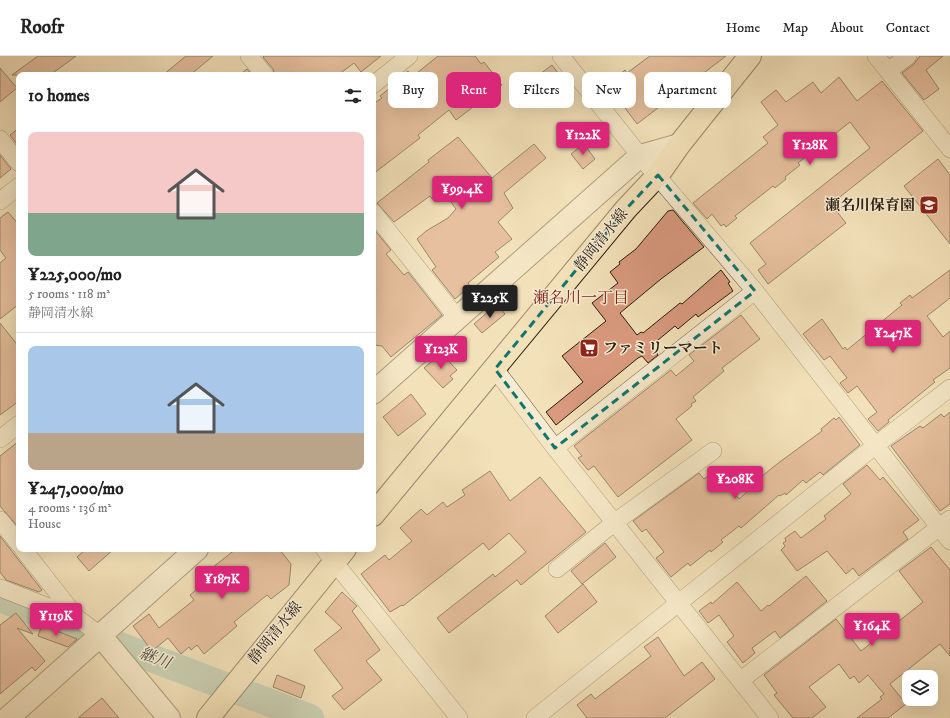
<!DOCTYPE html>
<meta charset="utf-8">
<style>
body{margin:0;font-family:"IM FELL DW Pica","Noto Serif JP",serif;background:#f6f6f6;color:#222;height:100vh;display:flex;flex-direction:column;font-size:15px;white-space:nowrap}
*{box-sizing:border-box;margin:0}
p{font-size:13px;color:#767676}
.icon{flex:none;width:22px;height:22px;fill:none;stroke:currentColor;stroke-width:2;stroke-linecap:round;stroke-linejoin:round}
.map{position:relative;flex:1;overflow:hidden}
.drawer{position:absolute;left:16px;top:16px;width:360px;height:480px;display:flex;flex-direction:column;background:#fff;border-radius:8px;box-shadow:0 4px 16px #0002}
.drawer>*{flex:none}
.hud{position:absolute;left:388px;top:16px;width:380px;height:36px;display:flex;gap:8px}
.fabs{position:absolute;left:902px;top:614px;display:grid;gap:8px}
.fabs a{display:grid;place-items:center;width:36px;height:36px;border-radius:8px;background:#fff;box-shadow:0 4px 16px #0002;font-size:20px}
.price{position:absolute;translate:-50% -34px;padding:0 9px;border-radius:4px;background:#db2777;color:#fff;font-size:13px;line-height:26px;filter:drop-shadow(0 1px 2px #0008)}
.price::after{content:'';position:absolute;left:50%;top:24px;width:12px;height:9px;margin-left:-6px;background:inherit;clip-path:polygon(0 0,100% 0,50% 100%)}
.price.current{background:#222;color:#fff}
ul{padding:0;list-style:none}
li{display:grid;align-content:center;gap:8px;height:212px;padding:0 12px}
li+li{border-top:1px solid #e0e0e0}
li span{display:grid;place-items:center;height:124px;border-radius:8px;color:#555}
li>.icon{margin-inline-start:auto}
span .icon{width:72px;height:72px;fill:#fffc;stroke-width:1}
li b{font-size:17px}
h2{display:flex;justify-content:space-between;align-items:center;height:48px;padding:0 12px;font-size:17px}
.tag{padding:0 14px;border-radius:8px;background:#fff;box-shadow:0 4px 16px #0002;font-size:14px;line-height:36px}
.tag.current{background:#db2777;color:#fff}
header{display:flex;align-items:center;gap:24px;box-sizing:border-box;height:56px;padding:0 20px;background:#fff;border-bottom:1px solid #e0e0e0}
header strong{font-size:19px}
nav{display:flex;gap:22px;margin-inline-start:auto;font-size:14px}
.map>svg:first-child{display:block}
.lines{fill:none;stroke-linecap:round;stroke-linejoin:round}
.river{stroke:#9bbeaf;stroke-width:28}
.building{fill:#da9a7f;stroke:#281d10}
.minor-casing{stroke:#5b4e3a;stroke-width:18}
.tertiary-casing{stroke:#5b4e3a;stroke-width:24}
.primary-casing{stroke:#281d10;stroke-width:24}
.minor{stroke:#f7ecd2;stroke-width:17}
.tertiary{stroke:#f7ecd2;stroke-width:22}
.primary{stroke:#f3e1b9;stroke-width:22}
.marked{fill:none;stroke:#0f766e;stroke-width:3;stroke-dasharray:8 5;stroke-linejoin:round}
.labels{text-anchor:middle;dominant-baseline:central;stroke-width:3;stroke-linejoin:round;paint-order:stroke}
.poi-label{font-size:15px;font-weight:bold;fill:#281d10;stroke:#f7ecd2;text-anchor:end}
.street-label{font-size:15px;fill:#281d10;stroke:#f7ecd2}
.neighbourhood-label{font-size:16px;fill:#7a1f14;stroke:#f7ecd2}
.water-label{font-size:16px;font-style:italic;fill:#505548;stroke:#f7ecd2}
</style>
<header>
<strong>Roofr</strong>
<nav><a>Home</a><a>Map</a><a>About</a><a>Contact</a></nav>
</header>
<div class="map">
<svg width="950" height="662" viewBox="0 0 950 662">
<rect width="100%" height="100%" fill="#f3e1b9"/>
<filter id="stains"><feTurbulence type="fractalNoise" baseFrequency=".005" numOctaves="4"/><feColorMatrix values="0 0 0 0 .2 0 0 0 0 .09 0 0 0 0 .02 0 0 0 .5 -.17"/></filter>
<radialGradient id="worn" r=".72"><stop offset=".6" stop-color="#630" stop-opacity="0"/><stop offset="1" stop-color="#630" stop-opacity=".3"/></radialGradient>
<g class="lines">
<path class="river" d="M0 542 138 597 310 662"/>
</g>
<path class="building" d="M38 0H76L50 19H12Z
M186 0H213L190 19H163Z
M264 0H381L361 16 354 7 338 19H295L293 16 288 19H275L273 13 263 1Z
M438 0H475L481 8 484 6 502 29 456 64 449 54 418 79 420 82 373 118V48L382 42 380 40 400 24 399 22 408 15 412 21Z
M650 0H726L637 68 607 28 625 14 627 17Z
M920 0H943L926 14 939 33 924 44 902 17 914 8Z
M552 9 565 26 537 47 524 30Z
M0 12 17 32 0 46Z
M247 13 252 19H239Z
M839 21 857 45 882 25 923 75 831 148 846 167 768 228 758 214 766 208 750 187 870 92 850 66 798 107 800 109 785 121 786 123 775 132 773 130 735 160 737 162 726 171 724 168 721 170 712 158 707 163 693 147 768 87 763 81 778 69 761 46 776 34 786 46 813 26 821 37Z
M19 72V91L10 79Z
M458 81 492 122 534 88 546 102 504 137 513 152 498 166 512 183 495 196 499 201 468 227 470 230 455 243 432 214 436 211 417 183 426 175 448 162 456 153 442 134 432 143 430 140 394 166 377 147 429 106 428 104Z
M584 88 595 103 583 113 571 98Z
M0 99 11 113 0 122Z
M938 103 950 119V188L904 130Z
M673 154 704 191 661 223 620 257 637 279 641 276 643 277 680 247 682 248 721 214 730 226 728 227 733 235 698 261 696 258 678 273 675 270 652 289 658 299 648 307 642 300 638 302 556 369 546 356 583 326 562 300 606 265 592 247 618 227 610 216 620 208 619 206 636 193 668 155Z
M8 156 19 169V248L0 263V207L6 202 0 194V162Z
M373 172 391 194 386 198 404 219 408 216 442 259 391 301 382 290 373 289Z
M950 214V242L927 260 943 281 950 275V312L933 324 935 326 888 364 889 366 878 375 868 363 877 356 857 330 848 337 840 327 847 322 830 300 824 304 803 278 822 263 843 293 845 291 847 294 902 249 900 247 910 239 912 242Z
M497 248 505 258 482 277 474 268Z
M741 259 760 283 722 312 724 315 693 341 696 345 691 348 692 350 676 363 692 384 618 441 594 410 588 414 578 402 582 400 574 390 671 314 676 320 694 305 689 299Z
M0 267 19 291V345L0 359Z
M441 297 457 314 450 320 453 323 443 332 424 312Z
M411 338 426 358 398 380 383 361Z
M950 356V448L940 455 891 390 920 370 923 372 941 358 944 361Z
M839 361 860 389 823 419 820 416 806 427 803 424 786 439 785 437 780 440 779 439 741 472 739 470 721 484 723 486 711 496 710 494 690 510 688 507 671 521 656 502 664 496 646 473 642 476 633 465 699 417 704 423 716 414 739 443 757 427 756 425 777 408 822 375 821 373 834 362 836 364Z
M19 385V472L0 450V400Z
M867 409 880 424 883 421 919 464 903 476 908 483 859 520 853 512 846 518 827 495 797 515 781 494 785 490 783 487 786 485 785 482 795 475 801 482 826 463 824 460 851 438 843 428Z
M490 415 510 445 540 421 586 476 521 529 517 524 449 577 437 562 493 518 495 521 526 496 509 477 489 494 483 487 403 550 402 549 390 556 361 518 385 499 389 504 412 485 400 472 421 453 427 459 443 446 447 451 465 439 462 434Z
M0 480 42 534 39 536 6 524 0 516Z
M605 487 616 501 582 528 571 515Z
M931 491 950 514V600L940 588 890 628 906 648 888 662H857L882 643 880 641 884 638 868 619 859 627 854 620 850 623 839 608 809 631 826 651 812 662H793L774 639 777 637 764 619 836 563 861 595 923 546 899 515Z
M86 493H114L89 515 77 501Z
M236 493H279L291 508 289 529 271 543 267 539 234 566 237 570 204 598 197 589 191 594 189 591 181 598 168 582 152 595 133 570 149 558 159 572 194 544 190 539 212 521 208 515Z
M806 520 827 545 780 582 775 575 752 592 755 597 743 607 727 586 734 580 719 559 708 567 699 555 711 546 712 548 737 526 761 555 768 549 769 550Z
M583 528 597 546 558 577 545 560Z
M342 536 357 550 352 555 380 594 366 605 382 624 344 654 332 640 343 632 314 594 342 572 325 556Z
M16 557 33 578 17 572 45 605 35 615 32 611 0 638V569Z
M42 569 77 583 68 591 38 580Z
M658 581 684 620 702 606 715 623 665 662H587L577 649 591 638 595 643 651 600 644 591Z
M277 619 305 630 301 642 273 631Z
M102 642 119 662H78Z"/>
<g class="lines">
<defs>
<path id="minor" d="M249 0 265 19
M561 0 640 100 755 235 950 485
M876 0 950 93
M888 15 908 0
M373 29 409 0
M0 83 19 107
M0 145 19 130
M373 156 458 263
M495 313 555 392 770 662
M0 383 19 368
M555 392 755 235
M0 464 19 488
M23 493 77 562 100 579
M324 493 459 662
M557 513 615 466 713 395
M0 532 77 562
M741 624 950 463
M535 662 876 389 950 332"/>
<path id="tertiary" d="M373 337 640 100 679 89
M100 579 169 662
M8 662 197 493"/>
<path id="primary" d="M373 459 626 153 658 119 679 89 750 0
M208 662 345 493"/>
</defs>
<use href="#minor" class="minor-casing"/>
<use href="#tertiary" class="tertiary-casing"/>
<use href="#primary" class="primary-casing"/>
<use href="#minor" class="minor"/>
<use href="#tertiary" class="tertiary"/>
<use href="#primary" class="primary"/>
</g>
<path d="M0 0H950V662H0ZM658 119 755 235 555 392 495 313 626 153Z" fill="#f3e1b9" fill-opacity=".55" fill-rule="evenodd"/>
<path class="marked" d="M658 119 755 235 555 392 495 313 626 153Z"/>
<defs>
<symbol id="school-square" viewBox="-11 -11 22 22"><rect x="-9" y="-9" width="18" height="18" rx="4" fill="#8f2418" stroke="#f7ecd2"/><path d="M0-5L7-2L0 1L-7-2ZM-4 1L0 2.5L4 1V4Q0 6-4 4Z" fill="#fff"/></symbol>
<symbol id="supermarket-square" viewBox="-11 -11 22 22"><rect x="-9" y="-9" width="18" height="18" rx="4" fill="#8f2418" stroke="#f7ecd2"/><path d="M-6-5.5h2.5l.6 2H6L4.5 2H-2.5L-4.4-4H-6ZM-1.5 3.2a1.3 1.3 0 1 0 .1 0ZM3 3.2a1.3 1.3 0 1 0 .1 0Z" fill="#fff"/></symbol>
</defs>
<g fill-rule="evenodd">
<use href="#school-square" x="918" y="138" width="22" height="22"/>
<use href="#supermarket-square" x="578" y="281" width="22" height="22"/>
</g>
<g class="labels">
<g class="poi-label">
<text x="915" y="149">瀬名川保育園</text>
<text x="603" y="292" text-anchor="start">ファミリーマート</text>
</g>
<g class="street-label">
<text transform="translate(601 184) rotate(-51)">静岡清水線</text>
<text transform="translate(275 577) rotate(-51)">静岡清水線</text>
</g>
<g class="neighbourhood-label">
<text x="581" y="242">瀬名川一丁目</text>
</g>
<g class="water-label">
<text transform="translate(155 602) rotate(21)">継川</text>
</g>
</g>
<rect width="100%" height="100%" filter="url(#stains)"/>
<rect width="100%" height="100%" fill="url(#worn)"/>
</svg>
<div class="fabs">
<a><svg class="icon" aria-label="layers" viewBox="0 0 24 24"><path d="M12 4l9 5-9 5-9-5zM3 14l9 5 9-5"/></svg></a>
</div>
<b class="price" style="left:583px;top:100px">¥122K</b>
<b class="price" style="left:810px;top:110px">¥128K</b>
<b class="price" style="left:462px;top:154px">¥99.4K</b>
<b class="price current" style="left:490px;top:263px">¥225K</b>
<b class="price" style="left:893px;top:298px">¥247K</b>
<b class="price" style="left:441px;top:314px">¥123K</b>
<b class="price" style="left:735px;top:444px">¥208K</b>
<b class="price" style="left:222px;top:544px">¥187K</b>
<b class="price" style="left:56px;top:581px">¥119K</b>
<b class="price" style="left:872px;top:591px">¥164K</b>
<div class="hud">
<a class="tag">Buy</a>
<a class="tag current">Rent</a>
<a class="tag">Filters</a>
<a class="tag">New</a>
<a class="tag">Apartment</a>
</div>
<section class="drawer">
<h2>10 homes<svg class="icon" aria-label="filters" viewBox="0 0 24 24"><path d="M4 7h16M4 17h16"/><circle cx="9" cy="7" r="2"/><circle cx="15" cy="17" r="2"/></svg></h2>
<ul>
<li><span style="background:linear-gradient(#f6c9c9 65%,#7fa58c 0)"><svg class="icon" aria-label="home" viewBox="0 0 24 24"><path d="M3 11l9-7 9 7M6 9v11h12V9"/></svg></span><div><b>¥225,000/mo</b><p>5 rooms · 118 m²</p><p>静岡清水線</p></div></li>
<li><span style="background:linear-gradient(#a9c7e8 70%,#b9a48a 0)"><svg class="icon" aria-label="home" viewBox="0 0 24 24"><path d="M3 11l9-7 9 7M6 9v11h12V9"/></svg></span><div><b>¥247,000/mo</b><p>4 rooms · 136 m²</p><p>House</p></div></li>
</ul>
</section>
</div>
